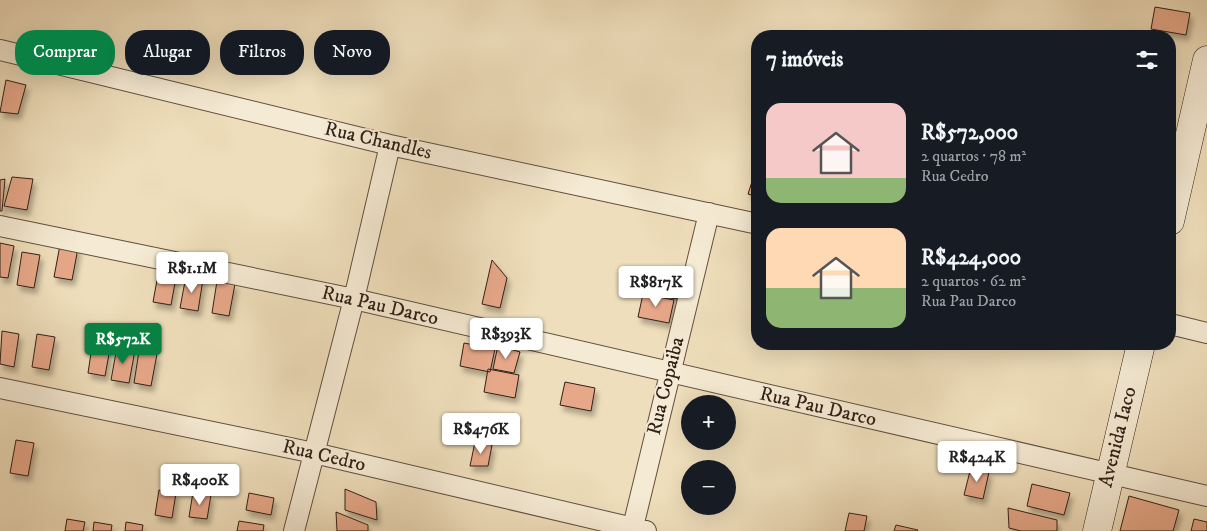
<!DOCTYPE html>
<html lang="pt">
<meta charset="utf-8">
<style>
body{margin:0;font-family:"IM FELL DW Pica",serif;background:#242831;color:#f1f3f6;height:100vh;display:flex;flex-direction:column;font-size:19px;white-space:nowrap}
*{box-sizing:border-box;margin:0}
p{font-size:16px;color:#9ea1a6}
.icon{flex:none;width:28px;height:28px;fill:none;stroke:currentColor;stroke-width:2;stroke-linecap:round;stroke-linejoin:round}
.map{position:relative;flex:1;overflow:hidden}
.details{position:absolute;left:751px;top:30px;width:425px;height:320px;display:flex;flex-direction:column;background:#171b24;border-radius:20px;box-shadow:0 5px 20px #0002}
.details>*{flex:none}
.hud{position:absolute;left:15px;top:30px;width:475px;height:45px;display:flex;gap:10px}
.buttons{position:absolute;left:681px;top:395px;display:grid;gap:10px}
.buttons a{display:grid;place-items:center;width:55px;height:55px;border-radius:50%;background:#171b24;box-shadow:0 5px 20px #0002;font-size:25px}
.price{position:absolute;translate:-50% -42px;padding:0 11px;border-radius:5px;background:#fff;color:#222;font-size:16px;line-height:32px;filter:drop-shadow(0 1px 2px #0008)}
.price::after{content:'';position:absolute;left:50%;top:30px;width:15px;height:11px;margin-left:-8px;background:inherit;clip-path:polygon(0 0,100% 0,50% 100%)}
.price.current{background:#0b8043;color:#fff}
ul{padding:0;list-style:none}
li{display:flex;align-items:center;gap:15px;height:125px;padding:0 15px}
li span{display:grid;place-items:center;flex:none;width:140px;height:100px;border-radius:15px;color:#555}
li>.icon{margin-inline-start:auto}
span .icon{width:60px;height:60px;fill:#fffc;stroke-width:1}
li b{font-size:21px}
h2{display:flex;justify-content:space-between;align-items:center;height:60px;padding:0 15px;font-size:21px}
.tag{padding:0 18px;border-radius:20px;background:#171b24;box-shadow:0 5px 20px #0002;font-size:18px;line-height:45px}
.tag.current{background:#0b8043;color:#fff}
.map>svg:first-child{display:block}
.building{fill:#e7a889;stroke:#302017;filter:url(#shadow)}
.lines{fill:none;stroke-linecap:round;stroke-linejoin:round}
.street-casing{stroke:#605040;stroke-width:22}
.secondary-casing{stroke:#302017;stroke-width:29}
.street{stroke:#f5ead3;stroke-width:20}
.secondary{stroke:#f5ead3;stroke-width:28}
.labels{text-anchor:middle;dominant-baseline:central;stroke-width:4;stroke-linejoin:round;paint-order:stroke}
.street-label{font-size:20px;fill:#302017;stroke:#f5ead3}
</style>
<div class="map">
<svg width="1207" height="531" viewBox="0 0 1207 531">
<defs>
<filter id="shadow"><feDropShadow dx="3" dy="5.5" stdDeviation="2.5" flood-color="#0004"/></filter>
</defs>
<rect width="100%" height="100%" fill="#efdebb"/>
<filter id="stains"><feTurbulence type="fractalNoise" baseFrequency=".004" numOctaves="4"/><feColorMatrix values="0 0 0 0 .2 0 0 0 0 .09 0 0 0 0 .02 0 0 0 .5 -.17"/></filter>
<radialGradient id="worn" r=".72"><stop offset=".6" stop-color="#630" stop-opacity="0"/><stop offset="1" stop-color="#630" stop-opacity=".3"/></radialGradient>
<path class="building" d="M1155 7 1190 13 1186 35 1151 29Z
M6 80 26 85 18 114 0 112Z
M757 166H758V197L748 194Z
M12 177 33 179 27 210 4 206Z
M5 179 2 211H0V180Z
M0 243 14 246 8 278 0 277Z
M60 245 78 248 72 280 54 277Z
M22 252 40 255 34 288 17 285Z
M492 260 507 278 500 308 482 304Z
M159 269 177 272 171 305 153 302Z
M650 271 681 277 677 299 646 294Z
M186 276 203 279 198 311 180 308Z
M217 281 235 284 229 316 212 313Z
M643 294 674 300 669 323 638 317Z
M2 331 19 334 14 367 0 364Z
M37 334 55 337 49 370 32 367Z
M93 340 111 343 105 376 88 373Z
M464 343 495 349 490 372 460 366Z
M498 345 520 352 514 373 493 369Z
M117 347 135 350 129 383 111 380Z
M139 351 157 354 151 386 134 383Z
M488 369 519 375 515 398 484 392Z
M565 382 595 388 591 411 560 405Z
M16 440 34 443 28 476 10 473Z
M475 442 492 445 488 466H470Z
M971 467 989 472 983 499 964 495Z
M1032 484 1070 493 1064 515 1027 506Z
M345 489 376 502 377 520 345 510Z
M159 490 176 493 172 518 155 515Z
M193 492 211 495 207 519 189 517Z
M249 493 274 498 271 515 246 510Z
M1129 496 1179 510 1173 531H1120Z
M1008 508 1057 520V531H1021L1009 528Z
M336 512 368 525V531H337Z
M849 513 867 516 864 531H845Z
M67 519 85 522 83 531H65Z
M1194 519 1207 522V531H1191Z
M239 521 264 525 263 531H237Z
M94 522 112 525 111 531H93Z
M126 522 143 525 142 531H125Z
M896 525 918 530 917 531H894Z"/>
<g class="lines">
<defs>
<path id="street" d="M0 50 390 145 758 224
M0 226 354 299 1207 496
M1170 324 1207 333
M0 388 314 453 646 531
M294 531 354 299 390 145
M632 531 709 213"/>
<path id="secondary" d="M1170 221 1207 60
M1097 531 1141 344"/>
</defs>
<use href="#street" class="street-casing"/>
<use href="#secondary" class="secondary-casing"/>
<use href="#street" class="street"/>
<use href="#secondary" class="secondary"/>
</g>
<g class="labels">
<g class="street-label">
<text transform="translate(378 141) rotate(13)">Rua Chandles</text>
<text transform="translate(380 306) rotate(13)">Rua Pau Darco</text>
<text transform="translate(666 386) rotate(-76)">Rua Copaiba</text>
<text transform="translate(818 407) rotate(13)">Rua Pau Darco</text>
<text transform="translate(1118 437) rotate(-76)">Avenida Iaco</text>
<text transform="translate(324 456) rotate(13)">Rua Cedro</text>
</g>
</g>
<rect width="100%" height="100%" filter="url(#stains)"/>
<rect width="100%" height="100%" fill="url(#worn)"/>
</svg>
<div class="buttons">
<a>+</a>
<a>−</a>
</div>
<b class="price" style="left:192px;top:294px">R$1.1M</b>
<b class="price" style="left:656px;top:308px">R$817K</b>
<b class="price" style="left:506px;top:360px">R$393K</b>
<b class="price current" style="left:123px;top:365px">R$572K</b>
<b class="price" style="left:481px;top:455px">R$476K</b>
<b class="price" style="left:977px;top:483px">R$424K</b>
<b class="price" style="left:200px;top:506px">R$400K</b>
<div class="hud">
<a class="tag current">Comprar</a>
<a class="tag">Alugar</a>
<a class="tag">Filtros</a>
<a class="tag">Novo</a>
</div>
<section class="details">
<h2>7 imóveis<svg class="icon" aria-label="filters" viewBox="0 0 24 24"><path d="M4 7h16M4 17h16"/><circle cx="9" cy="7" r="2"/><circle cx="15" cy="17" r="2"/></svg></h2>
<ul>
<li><span style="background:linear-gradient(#f6c9c9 75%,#8fb573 0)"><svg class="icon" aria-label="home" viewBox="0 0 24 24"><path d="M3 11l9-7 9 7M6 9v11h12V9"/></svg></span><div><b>R$572,000</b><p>2 quartos · 78 m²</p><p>Rua Cedro</p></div></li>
<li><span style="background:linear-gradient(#ffd9b3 60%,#8fb573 0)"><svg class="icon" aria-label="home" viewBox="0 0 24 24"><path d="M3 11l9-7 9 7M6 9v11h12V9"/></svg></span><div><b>R$424,000</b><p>2 quartos · 62 m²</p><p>Rua Pau Darco</p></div></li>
</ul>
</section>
</div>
